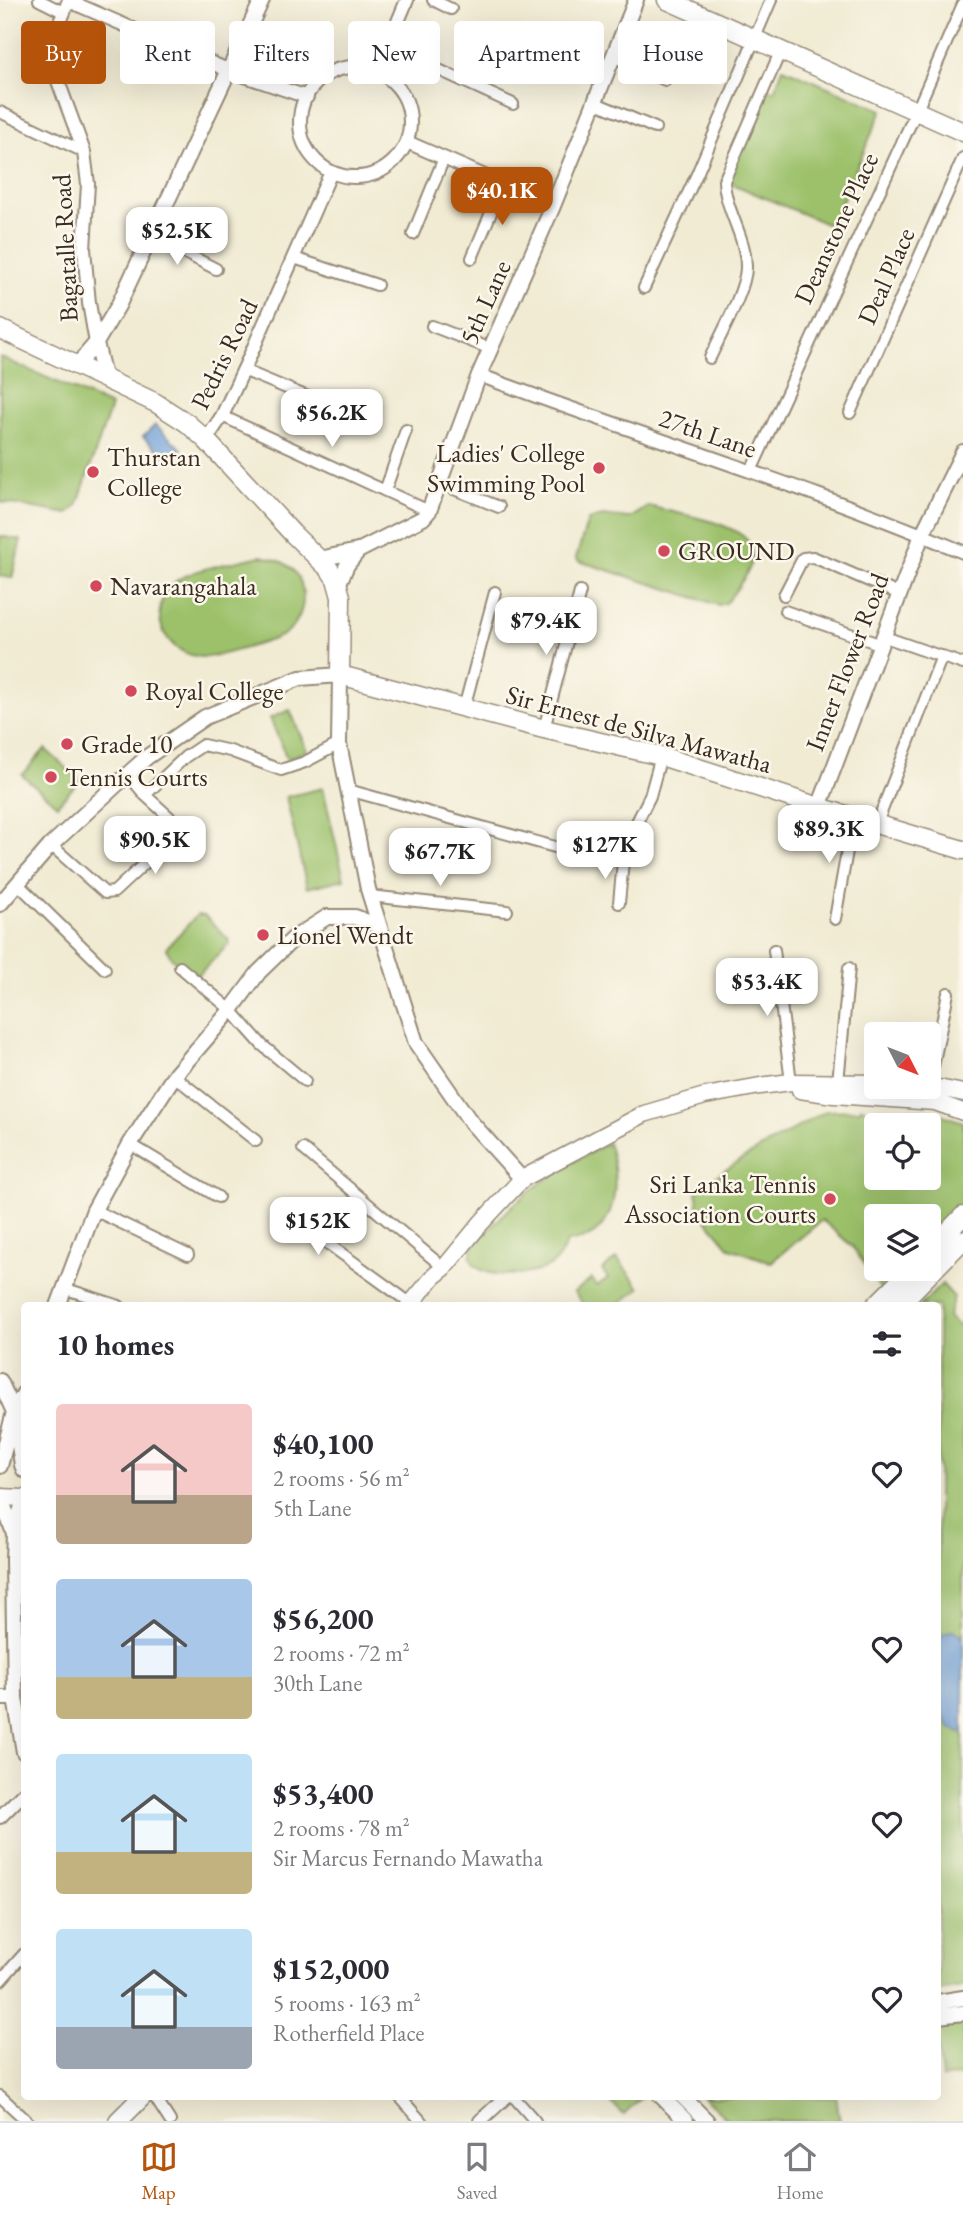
<!DOCTYPE html>
<meta charset="utf-8">
<style>
body{margin:0;font-family:"EB Garamond",serif;background:#f2f2f3;color:#2b2b33;height:100vh;display:flex;flex-direction:column;font-size:26px;white-space:nowrap}
*{box-sizing:border-box;margin:0}
p{font-size:23px;color:#7c7c81}
.icon{flex:none;width:38px;height:38px;fill:none;stroke:currentColor;stroke-width:2;stroke-linecap:round;stroke-linejoin:round}
.map{position:relative;flex:1;overflow:hidden}
.side{position:absolute;left:21px;top:1302px;width:920px;height:798px;display:flex;flex-direction:column;background:#fff;border-radius:7px;box-shadow:0 7px 28px #0002}
.side>*{flex:none}
.top-card{position:absolute;left:21px;top:21px;width:922px;height:63px;display:flex;gap:14px}
.needle{width:46px;rotate:132deg}
.buttons{position:absolute;left:864px;top:1022px;display:grid;gap:14px}
.buttons a{display:grid;place-items:center;width:77px;height:77px;border-radius:7px;background:#fff;box-shadow:0 7px 28px #0002;font-size:35px}
.price{position:absolute;translate:-50% -60px;padding:0 16px;border-radius:14px;background:#fff;color:#222;font-size:23px;line-height:46px;filter:drop-shadow(0 2px 4px #0008)}
.price::after{content:'';position:absolute;left:50%;top:42px;width:21px;height:16px;margin-left:-10px;background:inherit;clip-path:polygon(0 0,100% 0,50% 100%)}
.price.selected{background:#b45309;color:#fff}
ul{padding:0;list-style:none}
li{display:flex;align-items:center;gap:21px;height:175px;padding:0 35px}
li span{display:grid;place-items:center;flex:none;width:196px;height:140px;border-radius:7px;color:#555}
li>.icon{margin-inline-start:auto}
span .icon{width:84px;height:84px;fill:#fffc;stroke-width:1}
li b{font-size:30px}
h2{display:flex;justify-content:space-between;align-items:center;height:84px;padding:0 35px;font-size:30px}
.tag{padding:0 24px;border-radius:7px;background:#fff;box-shadow:0 7px 28px #0002;font-size:24px;line-height:63px}
.tag.selected{background:#b45309;color:#fff}
.tabs{display:flex;justify-content:space-around;align-items:center;height:98px;border-top:2px solid #e1e1e2;background:#fff;font-size:19px;color:#7c7c81}
.tabs a{display:grid;justify-items:center;gap:4px}
.tabs .selected{color:#b45309}
.map>svg:first-child{display:block}
.green{fill:#9cc16b;stroke:#6c7644;stroke-width:2;fill-rule:evenodd}
.water{fill:#6c9cd6;stroke:#54637a;stroke-width:2}
.lines{fill:none;stroke-linecap:round;stroke-linejoin:round}
.minor-casing{stroke:#968a78;stroke-width:14}
.tertiary-casing{stroke:#968a78;stroke-width:16}
.secondary-casing{stroke:#968a78;stroke-width:18}
.primary-casing{stroke:#968a78;stroke-width:19}
.trunk-casing{stroke:#968a78;stroke-width:21}
.minor{stroke:#fff;stroke-width:10}
.tertiary{stroke:#fff;stroke-width:12}
.secondary{stroke:#fff;stroke-width:14}
.primary{stroke:#fff;stroke-width:16}
.trunk{stroke:#fff;stroke-width:18}
.poi-dot{fill:#d1495b;stroke:#fbf7ec;stroke-width:2.5}
.labels{text-anchor:middle;dominant-baseline:central;stroke-width:5;stroke-linejoin:round;paint-order:stroke}
.street-label{font-size:26px;fill:#3b2a1e;stroke:#fbf7ec}
.poi-label{font-size:26px;fill:#3b2a1e;stroke:#fbf7ec;text-anchor:start}
</style>
<div class="map">
<svg width="963" height="2121" viewBox="0 0 963 2121">
<rect width="100%" height="100%" fill="#fbf7ec"/>
<filter id="ink" filterUnits="userSpaceOnUse"><feTurbulence type="fractalNoise" baseFrequency=".0143" numOctaves="2"/><feDisplacementMap in="SourceGraphic" scale="14" xChannelSelector="R" yChannelSelector="G"/><feConvolveMatrix kernelMatrix="1 2 1 2 8 2 1 2 1" color-interpolation-filters="sRGB"/></filter>
<filter id="wash" filterUnits="userSpaceOnUse"><feTurbulence type="fractalNoise" baseFrequency=".00686" numOctaves="4" result="noise"/><feDisplacementMap in="SourceGraphic" scale="28" xChannelSelector="R" yChannelSelector="G"/><feGaussianBlur stdDeviation="1.57" result="paint"/><feColorMatrix in="noise" values="0 0 0 0 0 0 0 0 0 0 0 0 0 0 0 0 0 1.4 0 .05"/><feComposite in="paint" operator="in"/></filter>
<g filter="url(#wash)">
<rect width="100%" height="100%" fill="#f1ebd3"/>
<path class="green" d="M783 68 882 110 831 226 723 180 764 87 774 91Z
M0 357 111 406 77 506 68 514 0 502Z
M649 506C679 515 717 518 743 536 749 540 752 549 753 555 753 568 734 593 726 603L718 605 579 561 576 558 588 520 602 516 630 518Z
M0 536 21 540 12 578 0 576Z
M261 556C268 558 276 559 282 562 310 576 309 615 286 633 278 640 217 657 205 657 165 657 143 610 175 582 190 569 240 561 261 556Z
M290 710 307 751 287 759 270 718Z
M45 749 80 780 57 805 22 775Z
M323 788 344 879 307 888 286 797Z
M197 915 205 916 229 940V944L197 976C185 972 170 959 166 948Z
M862 1107 865 1110 899 1109 932 1111 963 1122V1209L929 1244V1216H877V1269H906L881 1290 852 1246 822 1220 771 1262 730 1248 699 1211 696 1189 749 1155 826 1111 859 1110ZM877 1125H929V1178H877Z
M608 1143C618 1170 620 1215 593 1234 586 1240 576 1240 567 1242 562 1251 559 1262 548 1267 532 1276 476 1282 471 1257 469 1249 479 1241 484 1235 520 1193 560 1168 608 1143Z
M617 1258 640 1288 617 1305H584L574 1292 592 1279 597 1286 608 1278 602 1270Z
M942 1284 954 1297 948 1317 963 1330V1987L938 1991V1306H920Z
M963 2024V2075L942 2079 938 2049V2028Z
M609 2096H642V2097L624 2115 607 2098Z
M703 2097H836L840 2121H729Z"/>
<path class="water" d="M155 425 182 449 171 462 143 437Z
M953 1630 962 1635 963 1642V1733L950 1728 938 1705V1636Z"/>
</g>
<g filter="url(#ink)">
<g class="lines">
<defs>
<path id="minor" d="M39 0 63 12
M433 0 451 9
M389 47 513 104
M613 56 665 80
M596 103 655 128
M0 112 84 152
M413 234 444 158
M152 236 216 269
M294 258 377 285
M472 258 503 184
M644 288 697 174 771 0
M432 326 491 349
M710 358C720 336 747 288 746 266 746 237 725 209 724 181L781 50
M243 370 332 407
M850 413 963 158
M222 416 429 511
M751 471 921 101 963 4
M439 483 499 507
M385 491 406 430
M784 595 803 558 813 557 899 594
M785 611 879 644
M882 636 963 664
M464 708 495 592
M544 729 580 592
M348 790 573 852 623 861 637 822 650 796 661 756
M145 795 185 757 203 745 230 751 281 770 305 762 339 744
M877 823 942 656
M51 845 105 893 114 892 172 838 177 824 145 795 128 774
M17 883 105 969
M370 896 507 911
M619 903 623 861
M835 919 853 817
M774 950 791 1082
M180 967 231 1010 262 1045 305 1081
M174 1076 256 1141
M838 1082 849 968
M929 1086 948 993
M130 1144 218 1197
M303 1149 444 1268
M94 1210 188 1255
M287 1214 410 1303
M63 1288 119 1306
M0 1981 24 1954
M0 2096 27 2121
M154 2096 170 2121
M399 2096 421 2121
M513 2096 535 2121"/>
<path id="tertiary" d="M69 0 54 37 51 62 84 152 88 184 84 249 89 303 96 343
M69 1 230 71 307 97
M300 122a55 55 0 1 1 110 0a55 55 0 1 1-110 0Z
M377 71 407 0
M407 142 553 206
M479 375C640 436 805 485 963 552
M206 440 222 416 249 358 331 172
M0 1817 24 1793
M480 2121 507 2096"/>
<path id="secondary" d="M96 343 104 376
M78 364 96 343 118 306 262 0
M319 559 358 551 423 518 429 511 479 375 553 206 636 0
M338 585 347 565 358 551
M819 807 922 535 963 452
M0 904 51 845 128 774 147 757 205 717 300 678 340 675 339 744 368 889 416 1043 470 1121 522 1179
M58 1306 94 1210 130 1144 174 1076 231 1010 259 972 294 938 327 917H355L378 926
M0 1381 14 1412 22 1465 24 1470
M0 1466 14 1412 24 1393
M0 1496 14 1533
M24 1499 14 1533 13 1560 15 1698 24 1752
M0 1698H15
M938 2002 963 1998
M938 2016 963 2013
M661 2096 686 2121
M682 2096 707 2121"/>
<path id="primary" d="M929 1086 963 1093
M800 1090 834 1095 935 1102 963 1112
M409 1306 434 1276 444 1268 481 1223 522 1179 644 1114 705 1096 760 1086 791 1082 877 1083
M0 1497 24 1498"/>
<path id="trunk" d="M667 0 963 132
M0 329 156 403 187 423 206 440 293 534 329 569 336 579 341 597 340 675 544 729 661 756 819 807 963 850
M929 1251 963 1216
M875 1306 912 1269
M898 1306 963 1240
M118 2121 143 2096"/>
</defs>
<use href="#minor" class="minor-casing"/>
<use href="#tertiary" class="tertiary-casing"/>
<use href="#secondary" class="secondary-casing"/>
<use href="#primary" class="primary-casing"/>
<use href="#trunk" class="trunk-casing"/>
<use href="#minor" class="minor"/>
<use href="#tertiary" class="tertiary"/>
<use href="#secondary" class="secondary"/>
<use href="#primary" class="primary"/>
<use href="#trunk" class="trunk"/>
</g>
</g>
<g class="poi-dot">
<circle cx="599" cy="468" r="7"/>
<circle cx="93" cy="472" r="7"/>
<circle cx="664" cy="551" r="7"/>
<circle cx="96" cy="586" r="7"/>
<circle cx="131" cy="691" r="7"/>
<circle cx="67" cy="744" r="7"/>
<circle cx="51" cy="777" r="7"/>
<circle cx="263" cy="935" r="7"/>
<circle cx="830" cy="1199" r="7"/>
</g>
<g class="labels">
<g class="street-label">
<text transform="translate(836 228) rotate(-65)">Deanstone Place</text>
<text transform="translate(65 248) rotate(-93)">Bagatalle Road</text>
<text transform="translate(886 276) rotate(-66)">Deal Place</text>
<text transform="translate(485 302) rotate(-66)">5th Lane</text>
<text transform="translate(224 354) rotate(-64)">Pedris Road</text>
<text transform="translate(708 433) rotate(19)">27th Lane</text>
<text transform="translate(847 662) rotate(-69)">Inner Flower Road</text>
<text transform="translate(639 729) rotate(15)">Sir Ernest de Silva Mawatha</text>
</g>
<g class="poi-label">
<text x="585" y="453" text-anchor="end">Ladies' College<tspan x="585" dy="30">Swimming Pool</tspan></text>
<text x="107" y="457">Thurstan<tspan x="107" dy="30">College</tspan></text>
<text x="678" y="551">GROUND</text>
<text x="110" y="586">Navarangahala</text>
<text x="145" y="691">Royal College</text>
<text x="81" y="744">Grade 10</text>
<text x="65" y="777">Tennis Courts</text>
<text x="277" y="935">Lionel Wendt</text>
<text x="816" y="1184" text-anchor="end">Sri Lanka Tennis<tspan x="816" dy="30">Association Courts</tspan></text>
</g>
</g>
</svg>
<div class="buttons">
<a><svg class="needle" viewBox="-14 -14 28 28"><path d="M0-13l5 13h-10z" fill="#e53935"/><path d="M0 13l5-13h-10z" fill="#7c7c81"/></svg></a>
<a><svg class="icon" aria-label="locate" viewBox="0 0 24 24"><circle cx="12" cy="12" r="6"/><path d="M12 2v4M12 18v4M2 12h4M18 12h4"/></svg></a>
<a><svg class="icon" aria-label="layers" viewBox="0 0 24 24"><path d="M12 4l9 5-9 5-9-5zM3 14l9 5 9-5"/></svg></a>
</div>
<b class="price selected" style="left:502px;top:227px">$40.1K</b>
<b class="price" style="left:177px;top:267px">$52.5K</b>
<b class="price" style="left:332px;top:449px">$56.2K</b>
<b class="price" style="left:546px;top:657px">$79.4K</b>
<b class="price" style="left:829px;top:865px">$89.3K</b>
<b class="price" style="left:155px;top:876px">$90.5K</b>
<b class="price" style="left:605px;top:881px">$127K</b>
<b class="price" style="left:440px;top:888px">$67.7K</b>
<b class="price" style="left:767px;top:1018px">$53.4K</b>
<b class="price" style="left:318px;top:1257px">$152K</b>
<div class="top-card">
<a class="tag selected">Buy</a>
<a class="tag">Rent</a>
<a class="tag">Filters</a>
<a class="tag">New</a>
<a class="tag">Apartment</a>
<a class="tag">House</a>
</div>
<section class="side">
<h2>10 homes<svg class="icon" aria-label="filters" viewBox="0 0 24 24"><path d="M4 7h16M4 17h16"/><circle cx="9" cy="7" r="2"/><circle cx="15" cy="17" r="2"/></svg></h2>
<ul>
<li><span style="background:linear-gradient(#f6c9c9 65%,#b9a48a 0)"><svg class="icon" aria-label="home" viewBox="0 0 24 24"><path d="M3 11l9-7 9 7M6 9v11h12V9"/></svg></span><div><b>$40,100</b><p>2 rooms · 56 m²</p><p>5th Lane</p></div><svg class="icon" aria-label="heart" viewBox="0 0 24 24"><path d="M12 20l-8-8c-3-5 5-10 8-4 3-6 11-1 8 4z"/></svg></li>
<li><span style="background:linear-gradient(#a9c7e8 70%,#c2b280 0)"><svg class="icon" aria-label="home" viewBox="0 0 24 24"><path d="M3 11l9-7 9 7M6 9v11h12V9"/></svg></span><div><b>$56,200</b><p>2 rooms · 72 m²</p><p>30th Lane</p></div><svg class="icon" aria-label="heart" viewBox="0 0 24 24"><path d="M12 20l-8-8c-3-5 5-10 8-4 3-6 11-1 8 4z"/></svg></li>
<li><span style="background:linear-gradient(#bfe0f5 70%,#c2b280 0)"><svg class="icon" aria-label="home" viewBox="0 0 24 24"><path d="M3 11l9-7 9 7M6 9v11h12V9"/></svg></span><div><b>$53,400</b><p>2 rooms · 78 m²</p><p>Sir Marcus Fernando Mawatha</p></div><svg class="icon" aria-label="heart" viewBox="0 0 24 24"><path d="M12 20l-8-8c-3-5 5-10 8-4 3-6 11-1 8 4z"/></svg></li>
<li><span style="background:linear-gradient(#bfe0f5 70%,#9aa5b1 0)"><svg class="icon" aria-label="home" viewBox="0 0 24 24"><path d="M3 11l9-7 9 7M6 9v11h12V9"/></svg></span><div><b>$152,000</b><p>5 rooms · 163 m²</p><p>Rotherfield Place</p></div><svg class="icon" aria-label="heart" viewBox="0 0 24 24"><path d="M12 20l-8-8c-3-5 5-10 8-4 3-6 11-1 8 4z"/></svg></li>
</ul>
</section>
</div>
<nav class="tabs">
<a class="selected"><svg class="icon" aria-label="map" viewBox="0 0 24 24"><path d="M3 6l6-2 6 2 6-2v14l-6 2-6-2-6 2zM9 4v14M15 6v14"/></svg>Map</a>
<a><svg class="icon" aria-label="saved" viewBox="0 0 24 24"><path d="M7 4h10v16l-5-4-5 4z"/></svg>Saved</a>
<a><svg class="icon" aria-label="home" viewBox="0 0 24 24"><path d="M3 11l9-7 9 7M6 9v11h12V9"/></svg>Home</a>
</nav>
